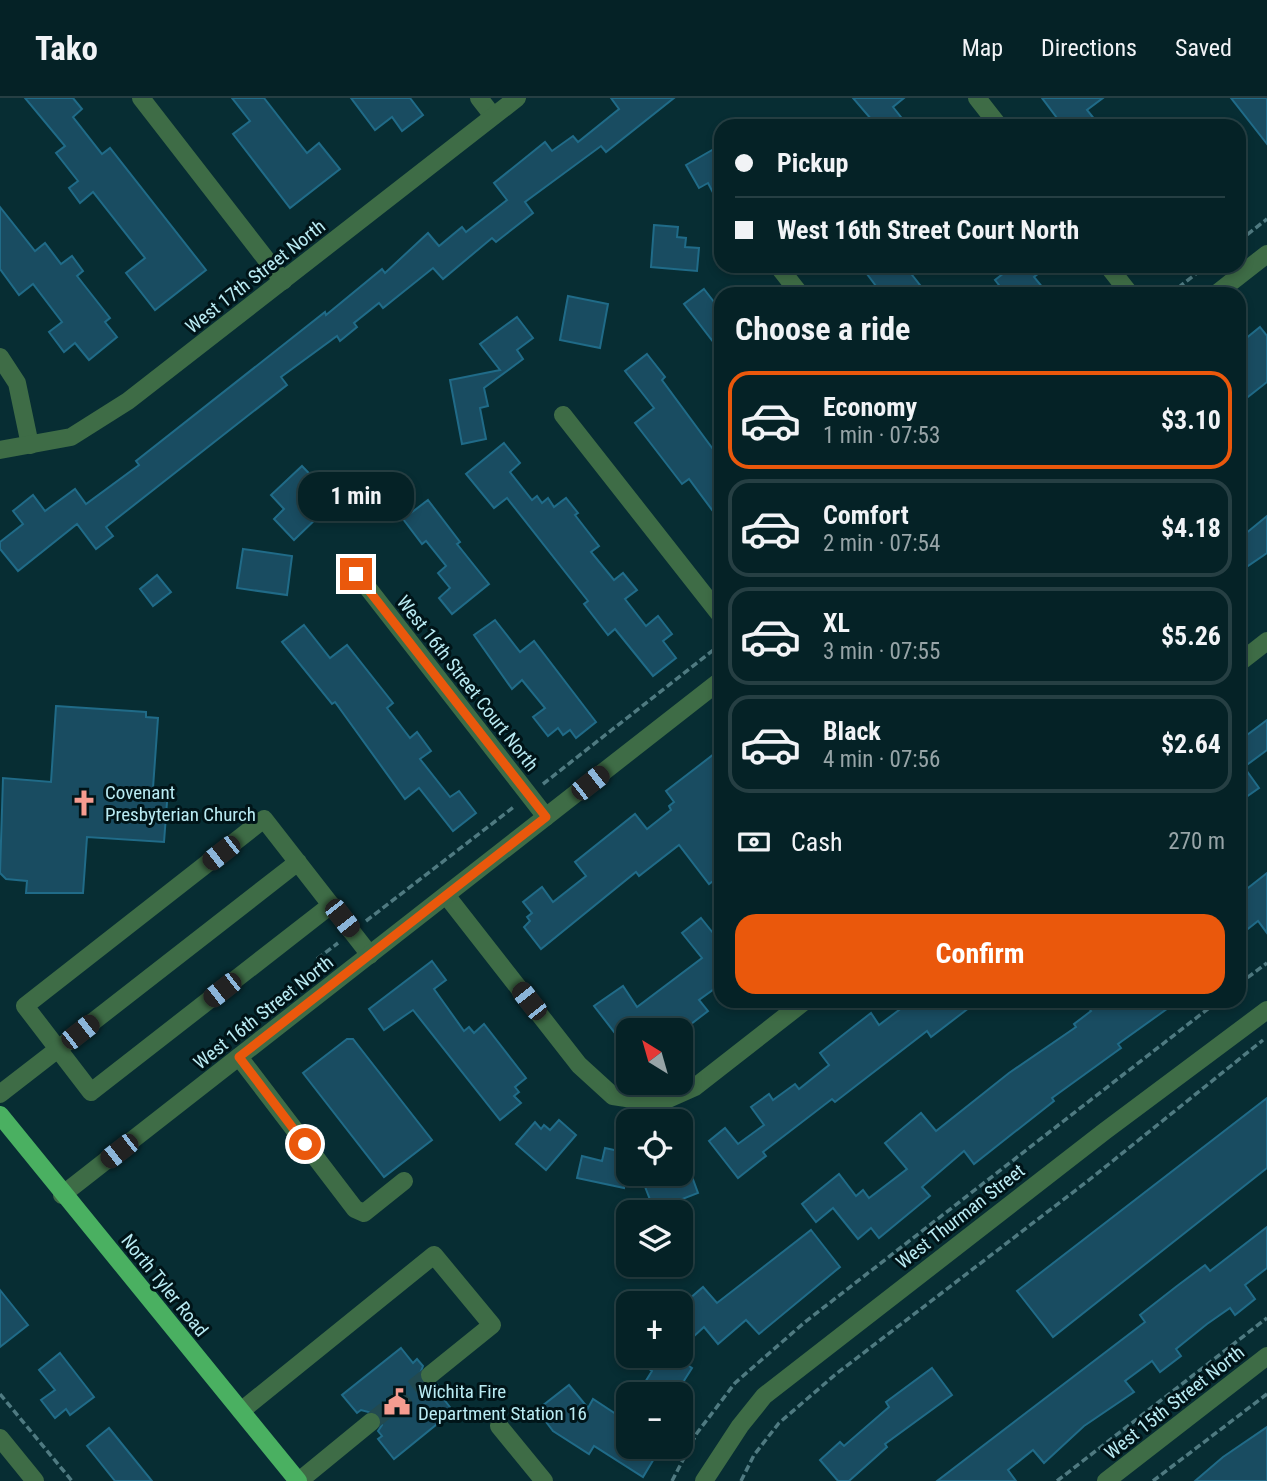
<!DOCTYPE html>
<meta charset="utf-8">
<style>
:root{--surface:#052226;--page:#0e2a2e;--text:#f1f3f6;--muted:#97a4a7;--line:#263f43;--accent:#ea580c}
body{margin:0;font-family:"Roboto Condensed",sans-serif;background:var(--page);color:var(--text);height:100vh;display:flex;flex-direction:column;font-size:26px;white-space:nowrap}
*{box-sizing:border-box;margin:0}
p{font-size:23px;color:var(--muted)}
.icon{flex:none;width:38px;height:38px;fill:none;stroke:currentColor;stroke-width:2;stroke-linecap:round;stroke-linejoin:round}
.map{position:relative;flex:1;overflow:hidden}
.sheet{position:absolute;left:714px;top:189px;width:532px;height:721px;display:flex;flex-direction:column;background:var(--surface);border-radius:21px;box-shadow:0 4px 10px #0003,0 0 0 2px var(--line)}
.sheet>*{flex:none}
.guide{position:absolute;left:714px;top:21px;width:532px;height:154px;border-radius:21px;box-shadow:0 4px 10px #0003,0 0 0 2px var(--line);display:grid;align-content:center;height:154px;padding:0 21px;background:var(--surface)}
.needle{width:46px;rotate:323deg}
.fabs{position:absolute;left:616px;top:920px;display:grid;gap:14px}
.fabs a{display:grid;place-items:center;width:77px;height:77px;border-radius:14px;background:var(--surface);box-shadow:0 4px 10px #0003,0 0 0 2px var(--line);font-size:35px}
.end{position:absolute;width:32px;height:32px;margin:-16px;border:9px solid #ea580c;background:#fff;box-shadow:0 0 0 4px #fff}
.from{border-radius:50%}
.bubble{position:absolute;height:49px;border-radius:21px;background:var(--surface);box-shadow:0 4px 10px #0003,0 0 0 2px var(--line);font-size:23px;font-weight:700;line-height:49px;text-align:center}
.car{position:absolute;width:21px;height:42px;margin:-21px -10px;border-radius:9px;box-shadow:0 0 5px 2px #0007;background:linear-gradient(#222 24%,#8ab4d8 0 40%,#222 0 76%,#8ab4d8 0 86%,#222 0)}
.guide b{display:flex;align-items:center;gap:24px;height:66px;font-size:26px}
.guide b+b{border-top:2px solid var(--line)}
.guide i{width:18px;height:18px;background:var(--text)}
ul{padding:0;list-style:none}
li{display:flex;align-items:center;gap:21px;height:98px;margin:0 14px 10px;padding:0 7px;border:4px solid var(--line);border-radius:21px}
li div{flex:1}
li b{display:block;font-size:26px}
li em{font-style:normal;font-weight:700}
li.on{border-color:var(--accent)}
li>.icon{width:63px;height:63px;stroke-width:1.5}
h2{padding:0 21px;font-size:32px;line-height:84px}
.pay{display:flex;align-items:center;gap:18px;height:77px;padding:0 21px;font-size:26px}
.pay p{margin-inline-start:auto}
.cta{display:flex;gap:14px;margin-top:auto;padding:14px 21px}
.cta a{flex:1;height:80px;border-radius:21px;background:var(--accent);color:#fff;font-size:28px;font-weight:700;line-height:80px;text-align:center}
header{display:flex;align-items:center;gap:42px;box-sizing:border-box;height:98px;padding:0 35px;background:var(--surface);border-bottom:2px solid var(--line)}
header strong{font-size:33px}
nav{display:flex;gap:38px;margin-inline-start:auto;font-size:24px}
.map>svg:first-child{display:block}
.building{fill:#194c61;stroke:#206b88;stroke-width:2}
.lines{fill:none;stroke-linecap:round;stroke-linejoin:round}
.minor-tunnel{stroke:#224a50;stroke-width:18;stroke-dasharray:18 9;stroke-linecap:butt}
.path{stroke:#4f7a81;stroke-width:3.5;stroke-dasharray:7 3.5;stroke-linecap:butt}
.minor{stroke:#3e6c46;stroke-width:18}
.major{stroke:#4ab061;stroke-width:18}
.route{stroke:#ea580c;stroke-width:9}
.labels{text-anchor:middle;stroke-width:6;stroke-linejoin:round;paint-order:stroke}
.street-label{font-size:19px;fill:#b9ebf3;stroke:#001418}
.poi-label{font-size:19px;fill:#b9ebf3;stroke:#001418;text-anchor:start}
</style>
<header>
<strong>Tako</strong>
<nav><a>Map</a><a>Directions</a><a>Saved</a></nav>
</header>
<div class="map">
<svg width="1267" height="1383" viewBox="0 0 1267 1383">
<rect width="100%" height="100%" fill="#072d33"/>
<!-- building -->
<g class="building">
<path d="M25,0H73L82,11L73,19L102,56L110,50L206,172L155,212L126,175L145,160L93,94L80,105L69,90L78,83L56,55L65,48Z"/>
<path d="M232,0H264L307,55L319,45L340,71L290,110L233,36L250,23Z"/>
<path d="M351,0H410L423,17L402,33L392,19L375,32Z"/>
<path d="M611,0H674L606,54L601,48L525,104L533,115L496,144L492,140L443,181L433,170L383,210L379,205L354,225L357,229L340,243L337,238L281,279L287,287L106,429L113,438L96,451L77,426L18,473L0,451V444L23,426L13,413L33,397L45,413L75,391L86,406L139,367L136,363L325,214L326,217L382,171L385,175L428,135L439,148L462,129L466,134L507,102L494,85L545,44L552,53L573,38L578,44L619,11Z"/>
<path d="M853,0H904L893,9L908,28H877Z"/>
<path d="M1042,0H1103L1087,12L1100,28H1063Z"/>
<path d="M1231,0H1267V46Z"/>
<path d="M721,47V110L708,85L699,90L686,67Z"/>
<path d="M0,109L35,153L45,145L61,166L72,158L83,173L77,178L110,220L105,224L117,239L89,262L75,245L64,254L49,234L62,224L33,186L19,197L0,171Z"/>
<path d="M654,127L678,129L677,139L686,140L685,149L699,150L697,173L651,169Z"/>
<path d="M861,168H905L927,196H882Z"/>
<path d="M1013,168H1048L1034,179L1048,196H1006L995,182Z"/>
<path d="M704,191L721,213V254L684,206Z"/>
<path d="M568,198L608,206L600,250L560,242Z"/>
<path d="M517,219L533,240L517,252L523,261L484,290L488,308L480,310L486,341L462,346L450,282L500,272L480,246Z"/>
<path d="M1260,229L1267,238V284L1239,306V246Z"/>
<path d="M647,256L665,279L662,282L721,362V424L689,381L682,386L635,325L654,310L625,273Z"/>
<path d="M504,345L520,365L510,374L532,402L537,398L542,405L548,400L554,409L566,400L578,415L575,417L599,448L591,454L614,482L623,475L637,492L625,501L646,528L658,518L672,536L663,543L676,560L653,578L615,531L608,537L584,506L588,503L507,400L494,410L466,376Z"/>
<path d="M302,368L325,392L311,405L321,416L294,442L274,421L284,411L271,397Z"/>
<path d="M357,375L402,381L398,412L353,406Z"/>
<path d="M428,402L460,444L457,446L489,486L452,516L439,500L450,490L438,475L446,468L426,443L422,446L403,421Z"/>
<path d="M1267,418V455L1239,474V441Z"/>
<path d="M243,451L292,458L287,497L237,490Z"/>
<path d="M157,477L171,494L153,508L140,491Z"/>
<path d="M495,522L520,554L534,543L596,624L576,640L570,632L563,637L558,630L548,638L533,619L545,610L522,582L512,591L474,537Z"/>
<path d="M304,527L330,560L347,547L393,605L387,610L410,640L417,634L431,653L420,661L450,699L459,693L476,715L453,733L419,690L405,701L335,604L332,606L282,544Z"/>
<path d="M56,608L146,614V619L158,620L153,690L168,691L164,744L87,739L83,795H26L27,783L6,781L0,775L3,680L51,684Z"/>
<path d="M1267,622V652L1244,669L1259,690L1239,704V643Z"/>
<path d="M714,656L721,665V777L709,786L679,747L639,778L636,774L541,851L524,829L530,823L527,819L532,815L523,804L542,789L553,804L586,778L575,764L635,716L647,731L671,712L669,708L674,704L666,693Z"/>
<path d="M1267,775V835L1258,823L1239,838V797Z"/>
<path d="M701,820L721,845V886L699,902L708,913L682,933H628V952L594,908L623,888L637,909L702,860L682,835Z"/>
<path d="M432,863L446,882L434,891L464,933L469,929L474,935L484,926L526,980L515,989L519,994L514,998L521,1005L500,1022L413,912L384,932L369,911Z"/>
<path d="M911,903H978L931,939L927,933L835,1004L832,1001L763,1054L766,1058L738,1080L709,1043L725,1030L738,1046L764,1027L751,1009L769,996L773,1002L795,986L799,991L829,967L820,955L853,929L871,915L879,927Z"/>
<path d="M1083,903H1178L1118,946L1121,950L1052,1000L1054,1003L974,1066L964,1053L922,1089L930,1098L879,1140L871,1130L858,1141L833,1110L816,1124L802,1106L839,1076L856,1098L863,1092L869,1100L907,1071L885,1045L921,1015L936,1033L1009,975L1076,929L1074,926L1091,913Z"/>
<path d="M347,941H353L432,1042L384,1079L303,975Z"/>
<path d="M1267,1000V1070L1053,1239L1017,1193Z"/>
<path d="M559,1022L576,1037L546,1072L516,1046L535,1024L541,1031L544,1027L550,1032Z"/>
<path d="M605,1050L628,1055L624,1090L577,1080L582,1058L602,1063Z"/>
<path d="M669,1076H691L698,1095L654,1112L644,1086Z"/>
<path d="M1267,1129V1170L1245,1187L1255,1201L1235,1217L1230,1210L1207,1226L1176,1251L1181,1258L1160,1274L1152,1263L1125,1283L1134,1294L1084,1328L1044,1365L1033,1352L1008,1372L1016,1383H937L1145,1224L1140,1217L1177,1188L1205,1167L1210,1173Z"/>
<path d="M811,1132L840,1169L759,1236L746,1222L718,1246L704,1229L681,1250V1208L703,1189L717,1205Z"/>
<path d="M0,1192L28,1227L0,1249Z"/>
<path d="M401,1250L413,1265L417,1261L423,1268L419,1278L422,1285L431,1288L437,1286L442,1293L439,1295L453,1313L394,1361L378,1341L382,1338L378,1333L382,1327L380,1317L361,1312L357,1315L342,1297Z"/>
<path d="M60,1255L94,1299L70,1317L66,1311L55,1320L41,1302L55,1292L39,1272Z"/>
<path d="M629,1258H674L692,1270L675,1297H637L652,1273Z"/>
<path d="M932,1270L952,1297L885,1346L887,1349L849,1383H838L820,1362L840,1344L844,1348L889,1309L886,1304Z"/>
<path d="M569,1287L588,1310L593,1301L628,1324V1349H640L655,1359L643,1379L594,1348L589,1356L553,1333L537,1312Z"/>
<path d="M1267,1329V1383H1195L1223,1359Z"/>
<path d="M109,1330L152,1383H115L87,1348Z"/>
</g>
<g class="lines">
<!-- minor-tunnel -->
<path class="minor-tunnel" d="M371,1324L430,1277"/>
<!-- path -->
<g class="path">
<path d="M1239,143L1267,121"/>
<path d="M1170,196L1206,168"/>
<path d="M543,686L721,546"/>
<path d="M366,823L515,708"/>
<path d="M317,861L338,845"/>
<path d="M1239,886L1267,865"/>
<path d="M0,1296L72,1383"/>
<path d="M672,1383L697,1335L735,1285L805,1224L1218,903"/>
<path d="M741,1383L754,1357L779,1325L836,1276L1089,1082L1263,942"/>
<path d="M1057,1383L1267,1220"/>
<path d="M1153,1383L1267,1296"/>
</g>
<!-- minor -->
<g class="minor">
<path d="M141,0L283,183"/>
<path d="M479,0L493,18"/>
<path d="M977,0L999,28"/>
<path d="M778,168L800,196"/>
<path d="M1108,168L1130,196"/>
<path d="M1216,196L1267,156"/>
<path d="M0,259L17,285L30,347"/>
<path d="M563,317L721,518"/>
<path d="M0,352L71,339L128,303L517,0"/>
<path d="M357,476L546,719"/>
<path d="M1239,565L1267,543"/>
<path d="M298,764L58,951L25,908L264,721L370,857"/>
<path d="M446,797L579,967L613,998L659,1005L695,989L805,903"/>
<path d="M239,959L355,1111L364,1115L404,1083"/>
<path d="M0,996L58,951L91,994L331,807"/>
<path d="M62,1097L721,582"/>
<path d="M241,1313L434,1157L492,1227L430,1277"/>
<path d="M499,1328L544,1383"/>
<path d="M0,1340L35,1383"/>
<path d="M299,1383L371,1324"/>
<path d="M704,1383L740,1328L764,1298L1105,1033L1267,912"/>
<path d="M1106,1383L1267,1258"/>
</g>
<!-- major -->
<path class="major" d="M0,1017L298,1383"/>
</g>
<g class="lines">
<!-- route -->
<path class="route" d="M305,1046L239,959L546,719L356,476"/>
</g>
<!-- icons -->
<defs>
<g id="church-bare" transform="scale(2.1)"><path d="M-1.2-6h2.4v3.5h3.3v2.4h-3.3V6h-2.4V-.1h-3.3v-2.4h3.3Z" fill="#f59c90" stroke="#001418" stroke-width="2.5" paint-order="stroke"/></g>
<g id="civic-bare" transform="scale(2.1)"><path d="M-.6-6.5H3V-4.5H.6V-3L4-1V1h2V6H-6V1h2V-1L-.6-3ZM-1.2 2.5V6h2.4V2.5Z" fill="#f59c90" stroke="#001418" stroke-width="2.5" paint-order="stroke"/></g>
</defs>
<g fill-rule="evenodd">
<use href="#church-bare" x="84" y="705"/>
<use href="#civic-bare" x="397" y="1304"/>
</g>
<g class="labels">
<!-- street labels -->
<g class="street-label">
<text transform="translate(255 178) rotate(-38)" y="7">West 17th Street North</text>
<text transform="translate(468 585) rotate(52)" y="7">West 16th Street Court North</text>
<text transform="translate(263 914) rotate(-38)" y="7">West 16th Street North</text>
<text transform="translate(960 1118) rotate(-38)" y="7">West Thurman Street</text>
<text transform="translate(165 1187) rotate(51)" y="7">North Tyler Road</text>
<text transform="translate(1174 1304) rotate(-38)" y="7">West 15th Street North</text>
</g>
<!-- poi labels -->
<g class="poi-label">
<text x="105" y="701">Covenant<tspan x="105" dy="22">Presbyterian Church</tspan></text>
<text x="418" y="1300">Wichita Fire<tspan x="418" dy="22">Department Station 16</tspan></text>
</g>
</g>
</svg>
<div class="fabs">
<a><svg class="needle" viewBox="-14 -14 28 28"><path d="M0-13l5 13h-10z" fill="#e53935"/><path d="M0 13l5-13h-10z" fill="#97a4a7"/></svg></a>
<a><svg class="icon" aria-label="locate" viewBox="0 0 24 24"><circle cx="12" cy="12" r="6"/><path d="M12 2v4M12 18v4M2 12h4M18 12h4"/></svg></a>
<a><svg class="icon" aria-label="layers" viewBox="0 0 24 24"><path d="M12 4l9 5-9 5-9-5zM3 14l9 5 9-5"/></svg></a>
<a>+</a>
<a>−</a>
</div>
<i class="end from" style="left:305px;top:1046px"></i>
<i class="end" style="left:356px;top:476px"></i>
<div class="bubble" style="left:298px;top:374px;width:116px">1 min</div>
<i class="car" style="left:590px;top:685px;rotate:52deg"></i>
<i class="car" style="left:221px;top:755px;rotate:232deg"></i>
<i class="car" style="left:342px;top:820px;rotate:142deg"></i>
<i class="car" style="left:222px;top:892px;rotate:232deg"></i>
<i class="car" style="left:529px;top:903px;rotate:322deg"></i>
<i class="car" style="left:80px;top:934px;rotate:52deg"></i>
<i class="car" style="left:119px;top:1053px;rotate:232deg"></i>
<div class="guide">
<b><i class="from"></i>Pickup</b>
<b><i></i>West 16th Street Court North</b>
</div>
<section class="sheet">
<h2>Choose a ride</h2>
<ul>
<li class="on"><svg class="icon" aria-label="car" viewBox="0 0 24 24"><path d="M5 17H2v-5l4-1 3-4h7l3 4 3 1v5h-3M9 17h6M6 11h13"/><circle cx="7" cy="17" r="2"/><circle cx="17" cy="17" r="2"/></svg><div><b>Economy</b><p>1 min · 07:53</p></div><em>$3.10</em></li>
<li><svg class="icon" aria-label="car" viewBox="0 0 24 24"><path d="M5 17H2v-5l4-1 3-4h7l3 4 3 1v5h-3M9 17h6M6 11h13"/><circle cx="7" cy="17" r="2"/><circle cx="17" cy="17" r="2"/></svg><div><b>Comfort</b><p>2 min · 07:54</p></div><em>$4.18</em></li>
<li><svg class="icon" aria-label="car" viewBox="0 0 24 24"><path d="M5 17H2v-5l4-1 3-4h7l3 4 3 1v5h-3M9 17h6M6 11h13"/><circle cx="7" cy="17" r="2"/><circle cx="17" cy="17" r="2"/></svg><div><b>XL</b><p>3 min · 07:55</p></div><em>$5.26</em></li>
<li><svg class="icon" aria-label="car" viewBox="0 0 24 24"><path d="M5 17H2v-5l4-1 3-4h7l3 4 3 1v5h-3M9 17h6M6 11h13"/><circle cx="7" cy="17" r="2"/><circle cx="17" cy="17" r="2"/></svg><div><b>Black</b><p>4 min · 07:56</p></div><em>$2.64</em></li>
</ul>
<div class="pay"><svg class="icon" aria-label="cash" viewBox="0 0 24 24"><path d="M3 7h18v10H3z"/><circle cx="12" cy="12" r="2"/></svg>Cash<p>270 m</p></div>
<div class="cta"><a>Confirm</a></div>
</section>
</div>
